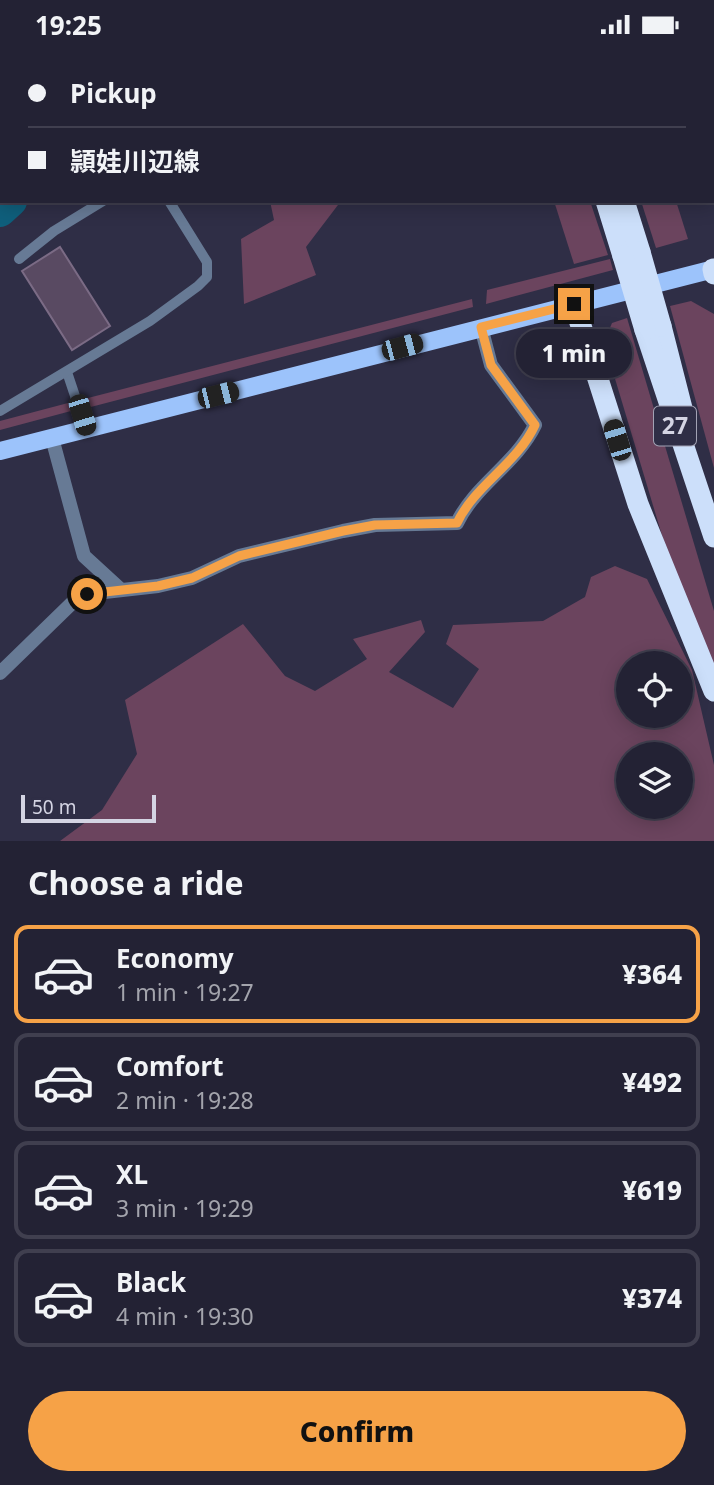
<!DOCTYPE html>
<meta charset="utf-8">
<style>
:root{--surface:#232234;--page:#2f2f40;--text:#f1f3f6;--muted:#a3a4ac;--line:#403f4f;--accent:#f6a247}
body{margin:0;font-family:"Noto Sans","Noto Sans JP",sans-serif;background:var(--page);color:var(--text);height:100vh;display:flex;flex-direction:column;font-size:26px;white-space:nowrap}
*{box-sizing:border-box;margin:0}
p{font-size:23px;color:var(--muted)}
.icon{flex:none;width:38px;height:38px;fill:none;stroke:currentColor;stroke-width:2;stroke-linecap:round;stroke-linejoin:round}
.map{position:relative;height:792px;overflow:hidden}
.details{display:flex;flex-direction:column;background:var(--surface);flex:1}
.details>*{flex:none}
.top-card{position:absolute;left:0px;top:0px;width:714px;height:154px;box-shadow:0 4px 18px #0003,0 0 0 2px var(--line);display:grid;align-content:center;height:154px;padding:0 28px;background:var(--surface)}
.controls{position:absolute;left:616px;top:602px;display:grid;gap:14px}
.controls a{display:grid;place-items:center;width:77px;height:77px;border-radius:50%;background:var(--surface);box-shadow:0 4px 18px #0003,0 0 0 2px var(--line);font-size:35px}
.scale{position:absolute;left:21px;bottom:18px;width:135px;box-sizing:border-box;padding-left:7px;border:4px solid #d4d4e3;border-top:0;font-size:19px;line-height:24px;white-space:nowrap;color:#d4d4e3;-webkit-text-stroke:5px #2f2e46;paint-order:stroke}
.end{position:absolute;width:32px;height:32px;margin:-16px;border:9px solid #f6a247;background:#111;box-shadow:0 0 0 4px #111}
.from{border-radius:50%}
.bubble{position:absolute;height:49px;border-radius:24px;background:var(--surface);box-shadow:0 4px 18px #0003,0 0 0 2px var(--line);font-size:23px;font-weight:800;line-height:49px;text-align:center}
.car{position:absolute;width:21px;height:42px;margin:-21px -10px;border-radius:9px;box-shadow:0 0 5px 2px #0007;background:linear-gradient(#222 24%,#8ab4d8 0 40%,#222 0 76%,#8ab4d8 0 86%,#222 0)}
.top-card b{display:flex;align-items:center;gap:24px;height:66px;font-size:26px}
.top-card b+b{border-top:2px solid var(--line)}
.top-card i{width:18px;height:18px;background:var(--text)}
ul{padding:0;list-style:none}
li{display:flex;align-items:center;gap:21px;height:98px;margin:0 14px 10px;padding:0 14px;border:4px solid var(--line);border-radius:14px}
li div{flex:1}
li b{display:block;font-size:26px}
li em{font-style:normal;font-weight:800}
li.selected{border-color:var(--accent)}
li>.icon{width:63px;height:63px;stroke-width:1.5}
h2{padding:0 28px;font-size:32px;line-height:84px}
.button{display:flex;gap:14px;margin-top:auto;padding:14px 28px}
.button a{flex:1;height:80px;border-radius:42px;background:var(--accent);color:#111;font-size:28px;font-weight:800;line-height:80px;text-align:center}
.status{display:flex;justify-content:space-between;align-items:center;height:49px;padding:0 35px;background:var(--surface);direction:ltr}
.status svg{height:19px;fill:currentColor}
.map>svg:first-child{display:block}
.green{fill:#6b445e;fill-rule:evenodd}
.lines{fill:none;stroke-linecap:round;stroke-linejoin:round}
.river{stroke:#0f5f7c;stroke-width:32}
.building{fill:#594a62;stroke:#7b6b85;stroke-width:2}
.service{stroke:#677a95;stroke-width:10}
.minor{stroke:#677a95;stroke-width:14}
.primary{stroke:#9cc3fb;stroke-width:18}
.motorway{stroke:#ccdffa;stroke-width:21}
.motorway-bridge{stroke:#ccdffa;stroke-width:21}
.route{stroke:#f6a247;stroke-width:9}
.labels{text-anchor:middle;stroke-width:7;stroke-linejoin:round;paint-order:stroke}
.shield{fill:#2f2e46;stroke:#a2a2b4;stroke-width:2}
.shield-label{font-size:23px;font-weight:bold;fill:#d4d4e3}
</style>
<div class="status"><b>19:25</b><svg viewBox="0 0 49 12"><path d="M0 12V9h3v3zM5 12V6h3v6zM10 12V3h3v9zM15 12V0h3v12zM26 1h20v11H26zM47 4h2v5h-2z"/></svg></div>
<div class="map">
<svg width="714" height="792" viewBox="0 0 714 792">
<rect width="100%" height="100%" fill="#2f2e46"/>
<!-- green -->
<g class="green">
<path d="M270,152H341L306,198L316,226L244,255L241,190L274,171Z"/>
<path d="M554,152H590L608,206L574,215Z"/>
<path d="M641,152H676L688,190L656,199Z"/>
<path d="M610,210L613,221L486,255L487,241Z"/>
<path d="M472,250L473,258L87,359L84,350Z"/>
<path d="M691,252L714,265V419L670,257Z"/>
<path d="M627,269L714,562V623L667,503L604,293L612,274Z"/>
<path d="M68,354L71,362L0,381V372Z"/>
<path d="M615,517L647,530L692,621L714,716V792H60L102,761L137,705L125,651L243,575L285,627L315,642L367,610L353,590L421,571L425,583L389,623L453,659L479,620L446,595L453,576L543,572L585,548L591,528ZM628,614H681V667H628ZM628,705H681V758H628Z"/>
</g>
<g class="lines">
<!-- river -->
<g class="river">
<path d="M342,0L351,2"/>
<path d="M157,2L160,0"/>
<path d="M376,2L383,0"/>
<path d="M0,162L11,152"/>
</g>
</g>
<!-- building -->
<path class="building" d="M60,198L110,277L72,301L22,222Z"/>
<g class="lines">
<!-- service -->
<g class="service">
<path d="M19,210L54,182L103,152"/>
<path d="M67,323L86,380"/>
<path d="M0,362L150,272L198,237L207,228V213L169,152"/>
</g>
<!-- minor -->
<g class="minor">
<path d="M52,389L84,507L120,540"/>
<path d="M0,624L72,554L87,545L158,537L192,529L239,507L343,482L375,476L457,474C475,436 516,415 535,376L491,316L481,278"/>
</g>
<!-- primary -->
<path class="primary" d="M0,402L714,220"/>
<!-- motorway -->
<g class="motorway">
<path d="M557,0L558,2"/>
<path d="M574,0L575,2"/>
<path d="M606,152L623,207"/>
<path d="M624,152L640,203"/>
<path d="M713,220L714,225"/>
<path d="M574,255L638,455L714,642"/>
<path d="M661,277L684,367"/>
<path d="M645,281L714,488"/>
</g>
<!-- motorway-bridge -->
<g class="motorway-bridge">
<path d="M640,203L661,277"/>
<path d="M623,207L645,281"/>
</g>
</g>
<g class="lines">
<!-- route -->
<path class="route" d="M87,545L158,537L192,529L239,507L343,482L375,476L457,474C475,436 517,415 535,376L491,316L481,278L574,255"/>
</g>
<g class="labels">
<!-- shield labels -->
<rect class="shield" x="654" y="357.5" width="42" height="39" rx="5"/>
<g class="shield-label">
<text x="675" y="385">27</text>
</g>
</g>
</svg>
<div class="controls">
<a><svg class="icon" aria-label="locate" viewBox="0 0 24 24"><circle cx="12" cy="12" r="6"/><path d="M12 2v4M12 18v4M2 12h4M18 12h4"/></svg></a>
<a><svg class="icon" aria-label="layers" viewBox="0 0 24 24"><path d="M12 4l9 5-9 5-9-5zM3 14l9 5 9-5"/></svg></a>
</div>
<div class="scale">50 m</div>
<i class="end from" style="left:87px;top:545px"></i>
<i class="end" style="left:574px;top:255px"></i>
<div class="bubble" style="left:516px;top:280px;width:116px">1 min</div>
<i class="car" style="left:402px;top:298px;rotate:75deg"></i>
<i class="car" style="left:218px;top:346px;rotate:76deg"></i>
<i class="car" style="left:82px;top:366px;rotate:163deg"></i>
<i class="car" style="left:617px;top:391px;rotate:343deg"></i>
<div class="top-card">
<b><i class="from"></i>Pickup</b>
<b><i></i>頴娃川辺線</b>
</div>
</div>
<section class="details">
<h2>Choose a ride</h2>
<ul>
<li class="selected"><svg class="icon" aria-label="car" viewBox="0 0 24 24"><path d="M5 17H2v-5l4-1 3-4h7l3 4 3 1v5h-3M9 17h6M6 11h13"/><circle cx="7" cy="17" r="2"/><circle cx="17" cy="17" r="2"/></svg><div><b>Economy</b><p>1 min · 19:27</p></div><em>¥364</em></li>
<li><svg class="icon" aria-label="car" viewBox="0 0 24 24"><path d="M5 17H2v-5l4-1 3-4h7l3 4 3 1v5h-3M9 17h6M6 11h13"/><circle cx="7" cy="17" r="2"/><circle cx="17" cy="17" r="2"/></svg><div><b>Comfort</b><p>2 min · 19:28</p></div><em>¥492</em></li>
<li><svg class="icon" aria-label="car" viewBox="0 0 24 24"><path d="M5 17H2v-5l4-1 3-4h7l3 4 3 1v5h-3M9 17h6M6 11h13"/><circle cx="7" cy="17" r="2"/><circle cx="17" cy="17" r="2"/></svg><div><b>XL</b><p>3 min · 19:29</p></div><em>¥619</em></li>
<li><svg class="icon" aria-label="car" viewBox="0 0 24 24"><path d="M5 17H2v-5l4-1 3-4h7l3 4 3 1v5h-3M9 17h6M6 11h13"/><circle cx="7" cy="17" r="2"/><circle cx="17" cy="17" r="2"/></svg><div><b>Black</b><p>4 min · 19:30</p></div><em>¥374</em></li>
</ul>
<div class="button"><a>Confirm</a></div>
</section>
